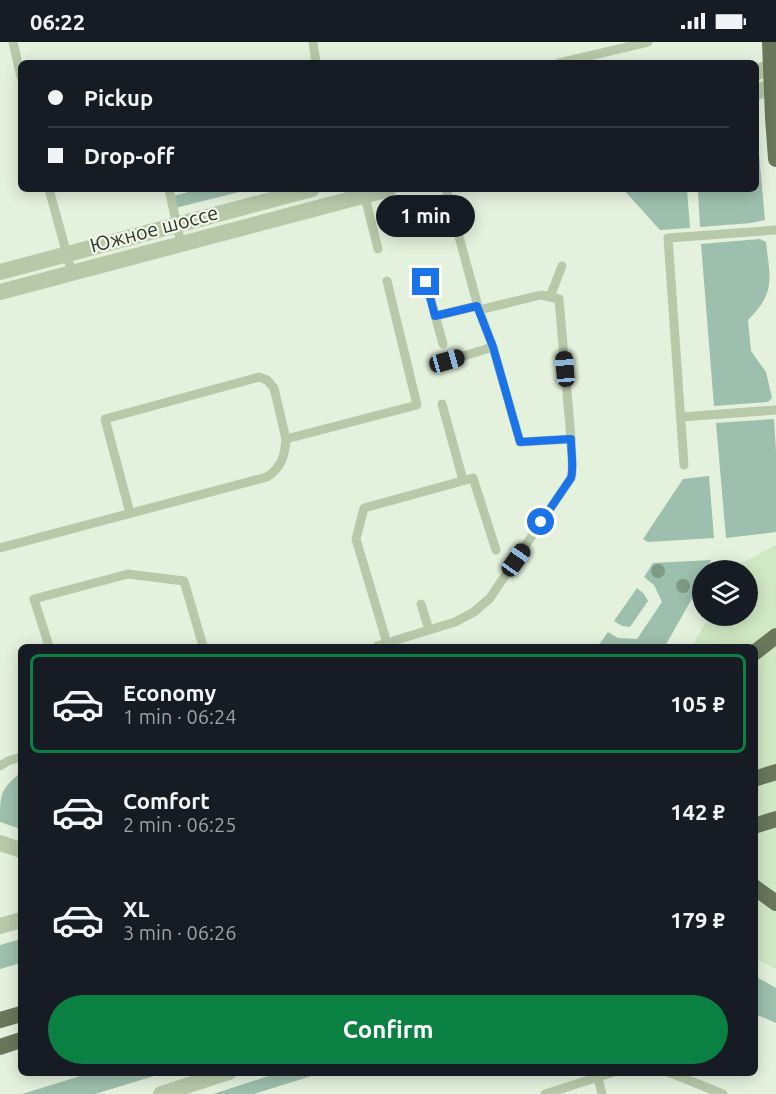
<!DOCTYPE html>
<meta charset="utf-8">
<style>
:root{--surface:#171b24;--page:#242831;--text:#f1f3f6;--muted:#9ea1a6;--line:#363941;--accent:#0b8043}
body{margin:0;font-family:Ubuntu,sans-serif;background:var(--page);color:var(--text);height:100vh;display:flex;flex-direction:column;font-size:22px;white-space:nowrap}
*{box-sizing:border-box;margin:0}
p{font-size:20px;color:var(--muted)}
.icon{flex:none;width:33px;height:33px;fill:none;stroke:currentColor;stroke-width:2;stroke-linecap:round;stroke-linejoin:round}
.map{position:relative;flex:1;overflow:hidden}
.drawer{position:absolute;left:18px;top:602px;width:740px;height:432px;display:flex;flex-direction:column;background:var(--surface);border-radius:9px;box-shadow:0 3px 15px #0003}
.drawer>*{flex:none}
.guide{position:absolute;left:18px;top:18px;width:741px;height:132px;border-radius:9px;box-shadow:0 3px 15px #0003;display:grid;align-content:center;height:132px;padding:0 30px;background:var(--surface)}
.tools{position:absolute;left:692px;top:518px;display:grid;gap:12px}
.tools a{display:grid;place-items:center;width:66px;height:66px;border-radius:50%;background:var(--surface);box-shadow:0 3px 15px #0003;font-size:30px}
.end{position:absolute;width:27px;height:27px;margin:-14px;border:8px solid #1a73e8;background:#fff;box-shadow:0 0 0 3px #fff}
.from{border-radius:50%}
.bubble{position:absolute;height:42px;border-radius:21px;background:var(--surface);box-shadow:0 3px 15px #0003;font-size:20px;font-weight:700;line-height:42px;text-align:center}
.car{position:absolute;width:18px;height:36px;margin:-18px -9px;border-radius:8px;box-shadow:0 0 4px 2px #0007;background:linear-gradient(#222 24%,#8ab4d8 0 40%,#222 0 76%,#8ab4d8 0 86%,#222 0)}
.guide b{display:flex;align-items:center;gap:21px;height:57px;font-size:22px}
.guide b+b{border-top:2px solid var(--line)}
.guide i{width:15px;height:15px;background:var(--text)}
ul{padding:10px 0 0;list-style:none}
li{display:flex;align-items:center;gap:18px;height:99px;margin:0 12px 9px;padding:0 18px;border:3px solid transparent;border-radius:9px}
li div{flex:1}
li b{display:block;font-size:22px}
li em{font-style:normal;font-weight:700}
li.current{border-color:var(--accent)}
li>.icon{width:54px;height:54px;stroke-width:1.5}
.primary-button{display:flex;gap:12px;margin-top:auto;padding:12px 30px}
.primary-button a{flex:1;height:69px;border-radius:36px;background:var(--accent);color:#fff;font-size:24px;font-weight:700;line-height:69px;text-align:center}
.status{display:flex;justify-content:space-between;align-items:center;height:42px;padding:0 30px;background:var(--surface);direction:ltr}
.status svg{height:16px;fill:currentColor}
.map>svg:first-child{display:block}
.green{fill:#9dbfad}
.plaza{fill:#d0e8c4}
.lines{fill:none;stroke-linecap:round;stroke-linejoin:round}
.service{stroke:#b7c9a9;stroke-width:9}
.minor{stroke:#b7c9a9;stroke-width:16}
.tertiary{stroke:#b7c9a9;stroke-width:16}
.primary{stroke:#6a775a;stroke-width:16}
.tree{fill:#7f9a86}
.route{stroke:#1a73e8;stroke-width:8}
.labels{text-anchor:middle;stroke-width:4.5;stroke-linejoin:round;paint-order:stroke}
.street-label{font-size:20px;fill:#303629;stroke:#eef9e9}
</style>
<div class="status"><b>06:22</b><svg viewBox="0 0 49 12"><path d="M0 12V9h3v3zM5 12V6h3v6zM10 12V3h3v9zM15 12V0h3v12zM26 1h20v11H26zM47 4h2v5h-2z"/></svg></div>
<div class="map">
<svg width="776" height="1052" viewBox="0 0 776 1052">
<rect width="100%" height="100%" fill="#e4f1dd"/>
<!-- green -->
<g class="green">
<path d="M756,89H757L765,178L751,181L700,185L698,151L699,147H756Z"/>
<path d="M200,147H251L175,166L173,154Z"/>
<path d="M623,147H687L690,186L660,188Z"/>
<path d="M760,197L766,200C770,237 776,250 748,278L751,309L766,330L772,356L768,360L714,364L701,202Z"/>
<path d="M774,377L776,409V490L726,496L716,381Z"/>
<path d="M709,434L714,496L648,500L643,497L683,437Z"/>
<path d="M711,518L708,528H702V539L665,604H598L608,590L618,596L637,597L662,560L654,543L644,535L653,521Z"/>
<path d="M637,546L644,552L648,559L630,585L622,584L614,579Z"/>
<path d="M21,730V787L0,780C0,752 0,748 21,730Z"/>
<path d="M21,897V921L0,927V903Z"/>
<path d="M755,934L776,946V981L755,972Z"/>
<path d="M90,1031V1030L164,1031L95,1052H22Z"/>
<path d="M278,1031H321L254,1052H213Z"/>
</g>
<!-- plaza -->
<path class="plaza" d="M776,503V927L755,916L754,604H692L710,573H747V528H735L738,523Z"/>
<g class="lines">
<!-- service -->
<g class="service">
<path d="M13,0L21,35"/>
<path d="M313,0L316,21"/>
<path d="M559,21L648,0"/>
<path d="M49,147L72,231"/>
<path d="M169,147L181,202"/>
<path d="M446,147L479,268L493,305L520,400L571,397"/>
<path d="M364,151L378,207"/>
<path d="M426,240L443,302"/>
<path d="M550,255L562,224"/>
<path d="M435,274L477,264"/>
<path d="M447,319L493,305"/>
<path d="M442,362L463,438"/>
<path d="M681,375L776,368"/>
<path d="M684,423L668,196L776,188"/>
<path d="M130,471L105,377L259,335L267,338L274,346L286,397L417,363L387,239"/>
<path d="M0,506L267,435C281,426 285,414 286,397"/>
<path d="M421,562L429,588"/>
<path d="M387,601L356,497L364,466L473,436L496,508"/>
<path d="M49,604L34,557L128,532L184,539L203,604"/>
<path d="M377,604L455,580L474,570L490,556L571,436C574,425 571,410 571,397L559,257L541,253L479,268"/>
<path d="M0,724L8,719L21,715"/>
<path d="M668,1030L723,1052"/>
<path d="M598,1036L602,1052"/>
<path d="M545,1052L614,1030"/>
</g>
<!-- minor -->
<g class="minor">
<path d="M0,884L21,878"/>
<path d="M161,1052L229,1030"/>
</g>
<!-- tertiary -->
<g class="tertiary">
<path d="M756,30L771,26H776"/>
<path d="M756,50L776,44"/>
<path d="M0,230L312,147"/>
<path d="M0,250L389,147"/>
<path d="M0,801L21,808"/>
</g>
<!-- primary -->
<g class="primary">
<path d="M770,0L773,76L776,117"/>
<path d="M754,611L776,594"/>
<path d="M754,737L776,730"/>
<path d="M754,784L776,777"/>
<path d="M754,845L776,861"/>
<path d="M0,978L21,972"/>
<path d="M0,1005L21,998"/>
</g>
</g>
<!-- trees -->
<g class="tree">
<circle cx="658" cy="529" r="7"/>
<circle cx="683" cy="544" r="7"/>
</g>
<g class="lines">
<!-- route -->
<path class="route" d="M426,240L435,274L477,264L493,305L520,400L571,397C571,410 574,425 571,436L541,480"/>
</g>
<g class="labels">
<!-- street labels -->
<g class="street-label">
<text transform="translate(154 187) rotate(-15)" y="7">Южное шоссе</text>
</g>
</g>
</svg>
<div class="tools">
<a><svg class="icon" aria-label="layers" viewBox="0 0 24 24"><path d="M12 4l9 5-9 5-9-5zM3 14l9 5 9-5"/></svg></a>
</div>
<i class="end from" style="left:541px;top:480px"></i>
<i class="end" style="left:426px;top:240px"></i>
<div class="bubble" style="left:376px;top:153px;width:99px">1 min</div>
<i class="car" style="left:447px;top:319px;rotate:74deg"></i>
<i class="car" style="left:565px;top:327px;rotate:355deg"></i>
<i class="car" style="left:516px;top:518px;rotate:35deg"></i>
<div class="guide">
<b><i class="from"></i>Pickup</b>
<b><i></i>Drop-off</b>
</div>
<section class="drawer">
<ul>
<li class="current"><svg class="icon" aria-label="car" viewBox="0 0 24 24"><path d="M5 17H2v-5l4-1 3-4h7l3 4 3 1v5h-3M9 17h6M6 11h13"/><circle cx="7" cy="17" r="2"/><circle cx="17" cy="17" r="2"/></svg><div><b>Economy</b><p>1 min · 06:24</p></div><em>105 ₽</em></li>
<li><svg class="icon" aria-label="car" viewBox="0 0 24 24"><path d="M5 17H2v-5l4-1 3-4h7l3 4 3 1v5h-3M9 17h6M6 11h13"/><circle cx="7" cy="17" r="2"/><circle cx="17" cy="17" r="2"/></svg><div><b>Comfort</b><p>2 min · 06:25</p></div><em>142 ₽</em></li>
<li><svg class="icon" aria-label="car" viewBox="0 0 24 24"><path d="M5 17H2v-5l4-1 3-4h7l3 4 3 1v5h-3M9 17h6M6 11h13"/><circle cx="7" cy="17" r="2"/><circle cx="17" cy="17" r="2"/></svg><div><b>XL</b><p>3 min · 06:26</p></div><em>179 ₽</em></li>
</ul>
<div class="primary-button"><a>Confirm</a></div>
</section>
</div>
